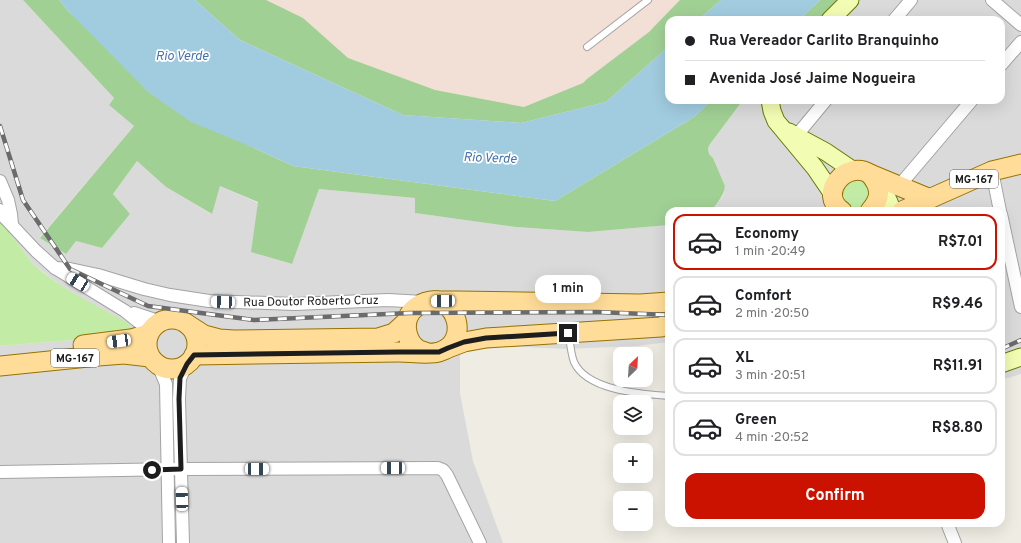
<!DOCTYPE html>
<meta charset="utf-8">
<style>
:root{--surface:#fff;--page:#f2f2f2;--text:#202124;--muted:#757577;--line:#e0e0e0;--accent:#cb1200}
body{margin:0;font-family:Overpass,sans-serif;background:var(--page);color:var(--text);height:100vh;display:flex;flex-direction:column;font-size:15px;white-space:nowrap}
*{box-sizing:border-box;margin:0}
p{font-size:13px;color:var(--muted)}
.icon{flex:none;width:22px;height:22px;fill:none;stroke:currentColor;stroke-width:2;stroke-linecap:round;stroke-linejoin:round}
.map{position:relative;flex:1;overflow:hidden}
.drawer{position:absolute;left:665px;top:207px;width:340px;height:320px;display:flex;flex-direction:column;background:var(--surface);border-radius:12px;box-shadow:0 4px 16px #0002}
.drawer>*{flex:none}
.hud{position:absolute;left:665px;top:16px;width:340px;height:88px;border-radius:12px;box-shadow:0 4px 16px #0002;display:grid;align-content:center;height:88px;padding:0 20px;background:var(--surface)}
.needle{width:26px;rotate:25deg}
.controls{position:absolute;left:613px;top:347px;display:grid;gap:8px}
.controls a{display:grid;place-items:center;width:40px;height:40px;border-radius:8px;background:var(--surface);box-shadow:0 4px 16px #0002;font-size:20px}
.end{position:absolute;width:18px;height:18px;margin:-9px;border:5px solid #1d1d1d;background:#fff;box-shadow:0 0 0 2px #fff}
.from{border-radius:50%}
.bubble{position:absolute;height:28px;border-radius:12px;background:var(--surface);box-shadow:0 4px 16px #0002;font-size:13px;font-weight:700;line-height:28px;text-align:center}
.car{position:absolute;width:12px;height:24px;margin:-12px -6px;border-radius:5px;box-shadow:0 0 3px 1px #0007;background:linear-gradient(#fff 24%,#345 0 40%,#fff 0 76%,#345 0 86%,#fff 0)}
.hud b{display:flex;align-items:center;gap:14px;height:38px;font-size:15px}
.hud b+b{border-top:1px solid var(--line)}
.hud i{width:10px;height:10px;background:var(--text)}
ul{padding:7px 0 0;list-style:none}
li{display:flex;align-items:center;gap:12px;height:56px;margin:0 8px 6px;padding:0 12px;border:2px solid var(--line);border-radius:12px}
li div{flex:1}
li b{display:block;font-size:15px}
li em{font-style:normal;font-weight:700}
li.active{border-color:var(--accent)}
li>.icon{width:36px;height:36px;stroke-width:1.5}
.button{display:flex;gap:8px;margin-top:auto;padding:8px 20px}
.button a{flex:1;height:46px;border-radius:12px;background:var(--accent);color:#fff;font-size:16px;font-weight:700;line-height:46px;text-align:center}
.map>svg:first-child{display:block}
.residential{fill:#dbdada}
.military{fill:#f2dfd5}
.grass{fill:#c2eca6}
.forest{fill:#a1d095}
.water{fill:#a1cbdf}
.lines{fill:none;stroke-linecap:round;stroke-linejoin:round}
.lane-casing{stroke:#a4a4a4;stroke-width:8}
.street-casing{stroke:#a4a4a4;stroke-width:14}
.secondary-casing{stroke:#617900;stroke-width:19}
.primary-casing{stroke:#977200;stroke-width:21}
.lane{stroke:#fff;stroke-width:6}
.street{stroke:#fff;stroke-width:12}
.secondary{stroke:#f2fcb3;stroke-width:17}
.primary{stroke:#ffdc98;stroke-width:19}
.rail-casing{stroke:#6b6b6b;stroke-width:4.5}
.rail{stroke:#fff;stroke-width:3;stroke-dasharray:9;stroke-linecap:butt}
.route{stroke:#1d1d1d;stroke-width:5}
.labels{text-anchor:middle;stroke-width:3.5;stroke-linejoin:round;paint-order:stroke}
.shield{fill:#fff;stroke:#616161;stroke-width:1}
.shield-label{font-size:11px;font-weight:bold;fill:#1d1d1d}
.street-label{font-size:12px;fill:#1d1d1d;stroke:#fff}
.water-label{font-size:13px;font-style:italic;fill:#4572b1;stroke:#fff}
</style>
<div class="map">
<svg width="1021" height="543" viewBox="0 0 1021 543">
<rect width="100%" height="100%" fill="#efece3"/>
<!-- residential -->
<g class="residential">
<path d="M0,0H23L114,98L109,105L134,126L40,237L65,254L76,241L102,248L130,214L113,194L137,161L166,187L211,214L220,186L258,203L252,252L291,264L319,189L415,198V213L516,227L588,232L669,225V342L636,346L566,349L504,346L460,353V393L473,461L503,543H0V346L120,336L61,286L33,264L0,220Z"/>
<path d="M837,0H1021V374L1001,380V211H711L723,196L725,186L713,158L709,154L708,148L710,144L743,100H1001V20H818Z"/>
</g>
<!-- military -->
<path class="military" d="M195,0H721L698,20H669V46L606,102L521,123L403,115Z"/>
<!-- grass -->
<g class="grass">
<path d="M860,178L873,191L864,207C861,208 858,209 854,209C847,207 840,198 842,191C843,188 845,184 847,182Z"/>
<path d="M0,220L33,264C60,289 96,305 128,323L130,328L129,332L120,336L0,346Z"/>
</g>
<!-- forest -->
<g class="forest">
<path d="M23,0H59L70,13L254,148L293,166L555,201L694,117L712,100H743L710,144L708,148L709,154L713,158L725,186C724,196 717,203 711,211H669V225L588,232L516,227L415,213V198L319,189L292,264L251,252L258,202L220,186L212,214L166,187L137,161L113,194L130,214L102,248L76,241L66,254L40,238L134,126L109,105L114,98Z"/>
<path d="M195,0H266L303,18L348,58L435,90L524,107L583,83L587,79L649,32L680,0H721L698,20H669V46L606,102L521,123L403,115L240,40Z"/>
<path d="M820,0H837L818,20H799Z"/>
</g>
<!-- water -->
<g class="water">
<path d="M59,0H195L240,40L403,115L521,123L606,102L669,46V100H712L694,117L555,201L293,166L254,148L191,122L148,92L70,13Z"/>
<path d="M721,0H820L799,20H698Z"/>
</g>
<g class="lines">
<!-- lane casing -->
<g class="lane-casing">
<g id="lane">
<path d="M587,47L648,0"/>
<path d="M569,335C570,344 571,354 574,362C587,391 642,394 669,396"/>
</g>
</g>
<!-- street casing -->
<g class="street-casing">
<g id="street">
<path d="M992,0L1021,25"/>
<path d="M894,20L911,0"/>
<path d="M1001,65L1021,42"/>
<path d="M792,141L826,100"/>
<path d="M992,171L1000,211"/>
<path d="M0,181L8,200L11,214L12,224"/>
<path d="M899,186L972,100"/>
<path d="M0,210L5,218L36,251L55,268L125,311L150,331"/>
<path d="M1001,214L1021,307"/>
<path d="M55,268L70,269L98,275L144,289L170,295L209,301L295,304L388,300L424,302"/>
<path d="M134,313L161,322"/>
<path d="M158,365L166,384L169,543"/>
<path d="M0,472L181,469L438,468L443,470L447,475L480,543"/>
<path d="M947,523L955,543"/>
<path d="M183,543L179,399L180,378L187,364"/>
</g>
</g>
<!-- secondary casing -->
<g class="secondary-casing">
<g id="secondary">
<path d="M830,20L850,0"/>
<path d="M770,100L772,111L776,121L815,168L832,193"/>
<path d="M789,132L826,152L854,171"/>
<path d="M877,183C885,192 889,199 892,211"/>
<path d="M1001,364L1021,357"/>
</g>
</g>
<!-- primary casing -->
<g class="primary-casing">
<g id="primary">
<path d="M842,211C817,194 846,159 870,174L928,198"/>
<path d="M870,211C882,197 881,188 870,174"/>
<path d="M902,211L992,171L1021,164"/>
<path d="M435,301H457L640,304L669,302"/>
<circle cx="172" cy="344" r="25"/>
<path d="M187,324L204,335L219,339L234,340L378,338L394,333L406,322"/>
<path d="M83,345L131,339L148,334"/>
<path d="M448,348L464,342L486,338L661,327L669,323"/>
<path d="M194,355L399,352C410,352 429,355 439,352C471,343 457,293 426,302C420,304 415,307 411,312C402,324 407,343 419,350C422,351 425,352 428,353"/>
<path d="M0,366L98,356L124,354L150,357"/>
</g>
</g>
<!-- lane -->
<use href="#lane" class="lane"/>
<!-- street -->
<use href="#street" class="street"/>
<!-- secondary -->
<use href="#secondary" class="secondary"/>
<!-- primary -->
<use href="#primary" class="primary"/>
<!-- rail casing -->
<g class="rail-casing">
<g id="rail">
<path d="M0,126L23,200L70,269L148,306L254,320L410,313L597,312L669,315"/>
<path d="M1001,349L1021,340"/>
</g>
</g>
<!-- rail -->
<use href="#rail" class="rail"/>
</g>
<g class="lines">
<!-- route -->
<path class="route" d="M152,470L181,469L179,399L180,378L187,364L194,355L399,352H439L448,348L464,342L486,338L568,333"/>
</g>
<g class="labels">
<!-- shield labels -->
<g class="shield">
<rect x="950" y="170" width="48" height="18" rx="3"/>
<rect x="51" y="349" width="48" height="18" rx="3"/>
</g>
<g class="shield-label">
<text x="974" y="183">MG-167</text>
<text x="75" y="362">MG-167</text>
</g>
<!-- street labels -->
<g class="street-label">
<text transform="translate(311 301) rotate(-1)" y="4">Rua Doutor Roberto Cruz</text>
</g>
<!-- water labels -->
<g class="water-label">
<text x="182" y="60">Rio Verde</text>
<text transform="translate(490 157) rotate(2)" y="5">Rio Verde</text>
</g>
</g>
</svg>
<div class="controls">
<a><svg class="needle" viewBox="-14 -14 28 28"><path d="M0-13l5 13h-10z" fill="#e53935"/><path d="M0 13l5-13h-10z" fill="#757577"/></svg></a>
<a><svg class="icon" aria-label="layers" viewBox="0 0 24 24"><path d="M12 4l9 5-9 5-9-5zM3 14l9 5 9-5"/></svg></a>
<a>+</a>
<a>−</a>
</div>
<i class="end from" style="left:152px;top:470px"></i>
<i class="end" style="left:568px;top:333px"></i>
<div class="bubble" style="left:535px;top:275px;width:66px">1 min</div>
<i class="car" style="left:78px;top:282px;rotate:301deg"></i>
<i class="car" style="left:443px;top:301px;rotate:269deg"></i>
<i class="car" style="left:223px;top:302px;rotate:272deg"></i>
<i class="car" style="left:119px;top:341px;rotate:262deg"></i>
<i class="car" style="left:393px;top:468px;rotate:270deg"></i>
<i class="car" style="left:257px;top:469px;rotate:90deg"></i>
<i class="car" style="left:182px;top:499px;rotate:358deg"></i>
<div class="hud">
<b><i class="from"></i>Rua Vereador Carlito Branquinho</b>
<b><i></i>Avenida José Jaime Nogueira</b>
</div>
<section class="drawer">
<ul>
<li class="active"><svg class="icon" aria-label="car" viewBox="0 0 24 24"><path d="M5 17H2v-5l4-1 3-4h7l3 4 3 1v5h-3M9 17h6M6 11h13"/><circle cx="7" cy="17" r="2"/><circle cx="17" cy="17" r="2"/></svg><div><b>Economy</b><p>1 min · 20:49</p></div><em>R$7.01</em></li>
<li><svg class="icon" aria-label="car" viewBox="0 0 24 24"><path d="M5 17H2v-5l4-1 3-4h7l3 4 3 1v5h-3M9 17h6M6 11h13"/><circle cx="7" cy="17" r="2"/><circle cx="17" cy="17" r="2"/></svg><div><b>Comfort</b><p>2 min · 20:50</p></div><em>R$9.46</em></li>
<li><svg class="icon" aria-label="car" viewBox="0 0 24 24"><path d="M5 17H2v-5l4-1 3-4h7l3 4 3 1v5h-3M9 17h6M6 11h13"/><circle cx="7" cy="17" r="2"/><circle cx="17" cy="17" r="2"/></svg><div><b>XL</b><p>3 min · 20:51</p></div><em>R$11.91</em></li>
<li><svg class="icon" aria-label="car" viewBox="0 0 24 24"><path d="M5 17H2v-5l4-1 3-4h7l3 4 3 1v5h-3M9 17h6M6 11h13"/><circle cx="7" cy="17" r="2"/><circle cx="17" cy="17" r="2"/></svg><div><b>Green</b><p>4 min · 20:52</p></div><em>R$8.80</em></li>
</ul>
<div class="button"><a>Confirm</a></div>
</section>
</div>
